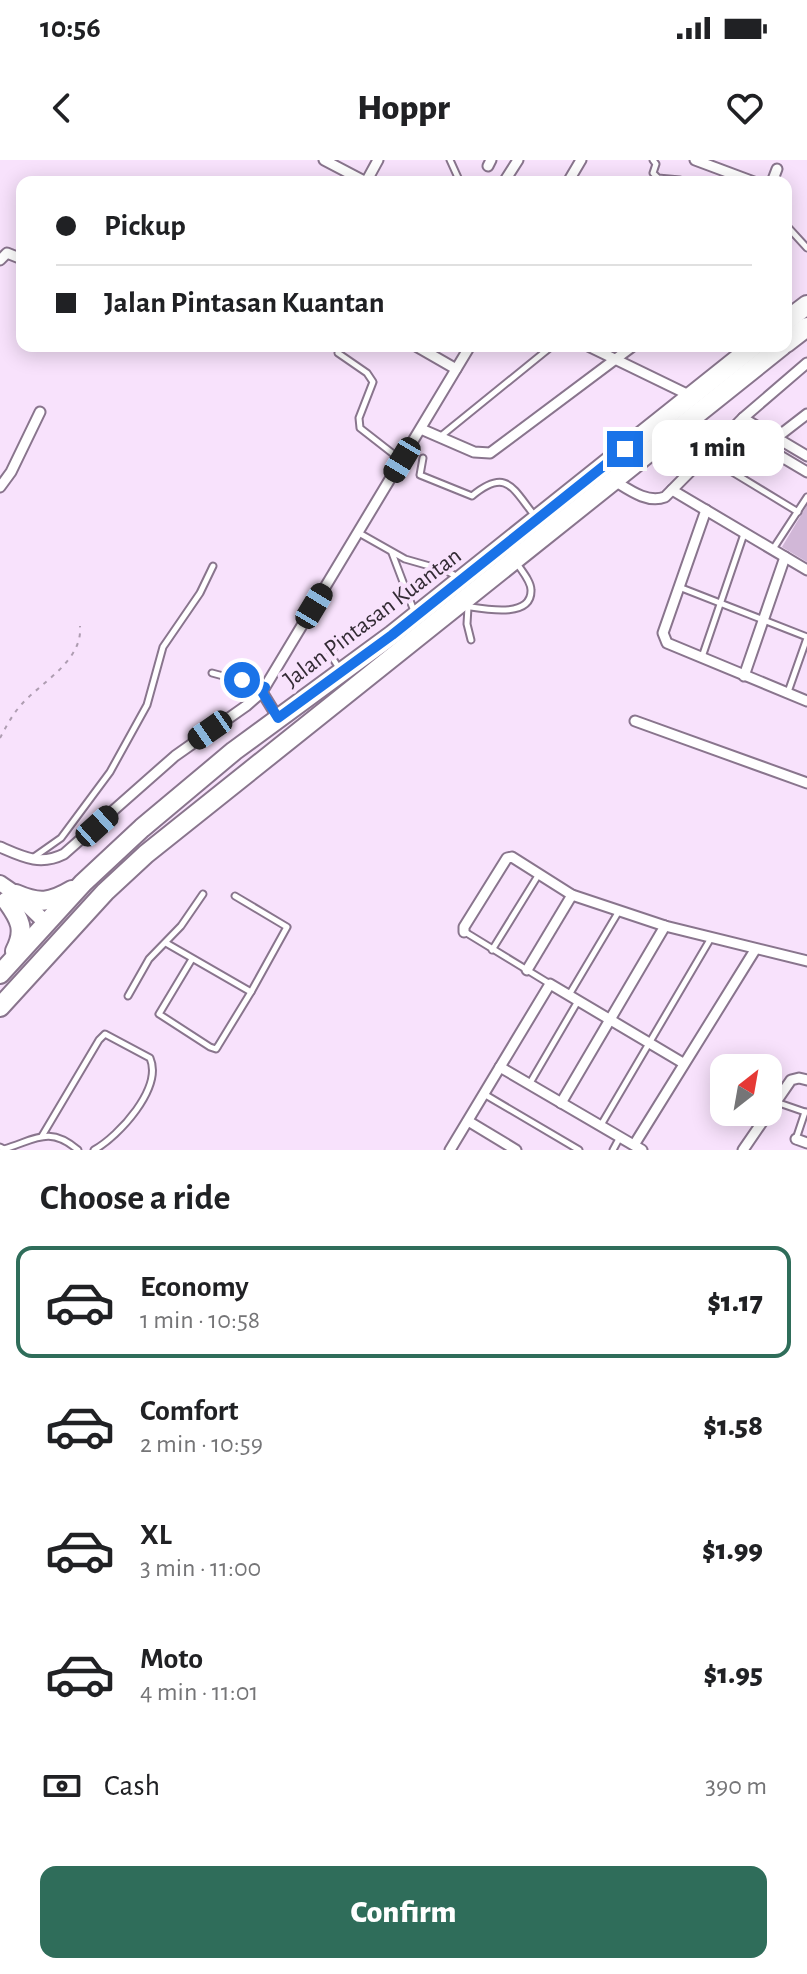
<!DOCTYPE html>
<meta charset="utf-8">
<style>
:root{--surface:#fff;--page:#f2f2f2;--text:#202124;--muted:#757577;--line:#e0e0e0;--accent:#2f6d5a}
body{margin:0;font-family:"Alegreya Sans",sans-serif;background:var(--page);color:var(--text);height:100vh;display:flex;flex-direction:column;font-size:30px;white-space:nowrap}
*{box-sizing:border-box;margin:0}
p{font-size:26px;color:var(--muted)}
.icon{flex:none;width:44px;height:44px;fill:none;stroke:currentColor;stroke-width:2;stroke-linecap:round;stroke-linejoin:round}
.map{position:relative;height:990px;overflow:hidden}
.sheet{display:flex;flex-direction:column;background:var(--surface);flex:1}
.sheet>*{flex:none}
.top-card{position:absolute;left:16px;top:16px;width:776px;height:176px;border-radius:16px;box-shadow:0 4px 20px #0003;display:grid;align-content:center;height:176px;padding:0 40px;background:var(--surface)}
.needle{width:52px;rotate:31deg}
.tools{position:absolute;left:710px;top:894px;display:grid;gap:16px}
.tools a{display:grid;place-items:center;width:72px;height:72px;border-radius:16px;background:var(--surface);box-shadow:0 4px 20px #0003;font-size:40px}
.end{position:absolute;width:36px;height:36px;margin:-18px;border:10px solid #1a73e8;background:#fff;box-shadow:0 0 0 4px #fff}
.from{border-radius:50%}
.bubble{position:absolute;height:56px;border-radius:16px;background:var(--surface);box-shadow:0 4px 20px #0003;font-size:26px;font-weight:800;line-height:56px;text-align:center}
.car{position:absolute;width:24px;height:48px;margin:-24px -12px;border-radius:10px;box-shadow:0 0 6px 2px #0007;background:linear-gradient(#222 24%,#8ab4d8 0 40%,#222 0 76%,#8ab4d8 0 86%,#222 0)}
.top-card b{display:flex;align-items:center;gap:28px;height:76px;font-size:30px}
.top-card b+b{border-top:2px solid var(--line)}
.top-card i{width:20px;height:20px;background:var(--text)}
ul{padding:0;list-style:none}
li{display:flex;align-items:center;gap:24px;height:112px;margin:0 16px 12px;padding:0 24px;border:4px solid transparent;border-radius:16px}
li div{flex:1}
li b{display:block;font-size:30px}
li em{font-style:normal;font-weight:800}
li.current{border-color:var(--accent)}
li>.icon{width:72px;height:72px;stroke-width:1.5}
h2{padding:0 40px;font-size:36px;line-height:96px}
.pay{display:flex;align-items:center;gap:20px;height:88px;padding:0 40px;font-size:30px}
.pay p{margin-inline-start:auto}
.button{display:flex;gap:16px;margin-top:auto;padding:16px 40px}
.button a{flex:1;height:92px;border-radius:16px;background:var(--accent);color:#fff;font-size:32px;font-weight:800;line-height:92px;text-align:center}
.status{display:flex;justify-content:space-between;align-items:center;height:56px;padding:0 40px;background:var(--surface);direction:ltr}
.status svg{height:22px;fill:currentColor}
header{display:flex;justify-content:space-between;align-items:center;height:104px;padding:0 40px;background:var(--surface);font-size:36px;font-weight:800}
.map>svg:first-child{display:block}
.green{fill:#d1b7d7}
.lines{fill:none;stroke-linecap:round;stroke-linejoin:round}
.lane-casing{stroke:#89758d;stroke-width:9}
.street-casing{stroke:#89758d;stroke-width:13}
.secondary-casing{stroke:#89758d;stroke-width:18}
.highway-casing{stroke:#89758d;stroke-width:22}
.path{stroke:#ae9db1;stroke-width:2;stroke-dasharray:4 6;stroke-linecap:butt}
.lane{stroke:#fff;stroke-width:5}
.street{stroke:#fff;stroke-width:9}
.secondary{stroke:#fff;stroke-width:14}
.highway{stroke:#fff;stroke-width:18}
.route{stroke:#1a73e8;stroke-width:10}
.labels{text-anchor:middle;stroke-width:8;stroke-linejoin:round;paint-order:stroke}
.street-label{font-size:24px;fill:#332b34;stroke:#f8e2fc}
</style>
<div class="status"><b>10:56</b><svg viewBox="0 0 49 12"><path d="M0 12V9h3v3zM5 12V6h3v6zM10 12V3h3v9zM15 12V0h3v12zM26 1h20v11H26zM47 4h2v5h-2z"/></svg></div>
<header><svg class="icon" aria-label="back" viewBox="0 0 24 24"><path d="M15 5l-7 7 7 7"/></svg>Hoppr<svg class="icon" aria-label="heart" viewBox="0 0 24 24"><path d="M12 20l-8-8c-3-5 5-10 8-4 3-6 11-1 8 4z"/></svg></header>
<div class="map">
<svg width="807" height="990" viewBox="0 0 807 990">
<rect width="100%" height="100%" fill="#f8e2fc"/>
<!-- green -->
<path class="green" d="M807,345V402L782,387Z"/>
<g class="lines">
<!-- lane casing -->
<g class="lane-casing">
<g id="lane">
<path d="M450,0L460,22"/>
<path d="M653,0L656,4L653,13L658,18L680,20"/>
<path d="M786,65L807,88"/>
<path d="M338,193L367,213L373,222L359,258L360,268L401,300"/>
<path d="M441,276L552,186"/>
<path d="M706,296L798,352"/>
<path d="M423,298L420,315L472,336C506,308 512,327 534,355"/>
<path d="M359,373L405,399L447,411L459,418"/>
<path d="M773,389L807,337"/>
<path d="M392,393L414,451"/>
<path d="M679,427L807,477"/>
<path d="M464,446C480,448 532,460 531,430C531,421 521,410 516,402"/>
<path d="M468,447L467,464L471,480"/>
<path d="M337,483L330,494L339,508"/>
<path d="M702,497L744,374"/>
<path d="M212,513L264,527"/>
<path d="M788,532L807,478"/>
<path d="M34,697L61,678L110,612L147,545L163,487L200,433L213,406"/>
<path d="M465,772L550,824"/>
<path d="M166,783L251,832L287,767L235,736"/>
<path d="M492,790L539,714"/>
<path d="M192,799L159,854L210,887L216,889L218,886L251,832"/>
<path d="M569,835L619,751"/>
<path d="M128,836L149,799L181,766L203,734"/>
<path d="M530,923L578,841"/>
<path d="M484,934L579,990"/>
<path d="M776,942L805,952"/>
<path d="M601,965L711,778"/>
<path d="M42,976L99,880L105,874L150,898C163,928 119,976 94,990"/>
<path d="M796,979L805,952H807"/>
<path d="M0,987L4,989C35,980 49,965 78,990"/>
<path d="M613,990L620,977"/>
</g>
</g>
<!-- street casing -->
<g class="street-casing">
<g id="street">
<path d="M324,0L366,22"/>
<path d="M695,0L754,22"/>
<path d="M488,6L491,0"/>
<path d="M366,22L378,0"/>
<path d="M504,22L518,0"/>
<path d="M568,22L581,0"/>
<path d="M772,22L777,9"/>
<path d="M0,100L7,93L22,99"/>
<path d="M416,186L456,209"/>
<path d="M588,186L691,236"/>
<path d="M743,258L807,296"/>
<path d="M733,268L807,312"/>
<path d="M421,269L474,292L490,293L633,186"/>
<path d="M776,278L807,254"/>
<path d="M613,320C628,329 647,344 665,337L743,258L807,203"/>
<path d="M0,327L11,312L40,252"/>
<path d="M672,330L807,410"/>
<path d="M706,350L663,473L667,483L807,541"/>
<path d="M744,516L785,397"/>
<path d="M278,558L262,532L470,186"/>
<path d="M635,561L807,623"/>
<path d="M0,687C23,697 40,706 64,694L175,596L246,546L262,532"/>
<path d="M464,772V767L507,698L512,697L572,735L665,766L807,801"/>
<path d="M527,810L572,735"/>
<path d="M500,907L642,990"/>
<path d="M561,943L665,766"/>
<path d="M468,961L516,990"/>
<path d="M796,979L807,983"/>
<path d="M634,985L755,790"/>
<path d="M450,990L550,824L683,903"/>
<path d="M743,990L791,920L799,918L807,920"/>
</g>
</g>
<!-- secondary casing -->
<g class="secondary-casing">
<path id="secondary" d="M0,723L16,734L47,764"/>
</g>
<!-- highway casing -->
<g class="highway-casing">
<g id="highway">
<path d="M786,161L807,145"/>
<path d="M786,183L807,167"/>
<path d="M16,734C39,744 50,743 72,730"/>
<path d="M7,741C20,759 26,770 15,791"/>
<path d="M0,814L83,723L142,668L234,591L392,475L754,186"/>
<path d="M0,847L105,732L146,694L782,186"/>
</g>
</g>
<!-- path -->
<path class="path" d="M0,578C6,567 12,555 21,545C41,522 83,501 80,466"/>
<!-- lane -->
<use href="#lane" class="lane"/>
<!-- street -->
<use href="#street" class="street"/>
<!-- secondary -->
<use href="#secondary" class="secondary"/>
<!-- highway -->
<use href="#highway" class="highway"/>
</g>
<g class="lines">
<!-- route -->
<path class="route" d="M242,520L265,527L262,532L278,558L392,475L625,289"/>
</g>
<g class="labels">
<!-- street labels -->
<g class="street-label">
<text transform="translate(372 457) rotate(-37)" y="8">Jalan Pintasan Kuantan</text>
</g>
</g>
</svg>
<div class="tools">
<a><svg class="needle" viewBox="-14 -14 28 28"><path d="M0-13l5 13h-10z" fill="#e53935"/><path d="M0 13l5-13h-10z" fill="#757577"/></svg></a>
</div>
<i class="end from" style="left:242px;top:520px"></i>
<i class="end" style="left:625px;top:289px"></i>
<div class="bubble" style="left:652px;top:260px;width:132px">1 min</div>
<i class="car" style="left:402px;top:300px;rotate:211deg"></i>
<i class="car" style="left:314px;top:446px;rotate:31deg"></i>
<i class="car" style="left:210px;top:570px;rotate:235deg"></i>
<i class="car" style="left:97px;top:666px;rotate:48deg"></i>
<div class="top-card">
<b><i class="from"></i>Pickup</b>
<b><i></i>Jalan Pintasan Kuantan</b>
</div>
</div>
<section class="sheet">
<h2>Choose a ride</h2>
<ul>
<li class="current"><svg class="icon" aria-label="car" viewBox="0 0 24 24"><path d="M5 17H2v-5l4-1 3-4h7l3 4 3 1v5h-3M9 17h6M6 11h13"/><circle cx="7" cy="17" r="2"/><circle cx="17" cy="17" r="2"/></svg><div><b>Economy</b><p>1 min · 10:58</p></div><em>$1.17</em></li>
<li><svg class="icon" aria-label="car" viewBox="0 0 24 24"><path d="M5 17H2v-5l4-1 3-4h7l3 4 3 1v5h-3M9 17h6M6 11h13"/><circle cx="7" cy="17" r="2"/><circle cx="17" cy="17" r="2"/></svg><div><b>Comfort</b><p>2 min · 10:59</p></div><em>$1.58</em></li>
<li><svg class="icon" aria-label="car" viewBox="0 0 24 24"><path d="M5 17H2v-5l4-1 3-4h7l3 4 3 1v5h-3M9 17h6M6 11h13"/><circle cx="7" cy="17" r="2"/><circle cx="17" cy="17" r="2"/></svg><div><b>XL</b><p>3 min · 11:00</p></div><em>$1.99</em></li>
<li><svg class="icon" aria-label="car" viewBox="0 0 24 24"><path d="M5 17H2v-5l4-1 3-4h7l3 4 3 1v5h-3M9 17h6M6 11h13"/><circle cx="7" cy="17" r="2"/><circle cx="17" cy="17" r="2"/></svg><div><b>Moto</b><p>4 min · 11:01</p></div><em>$1.95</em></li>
</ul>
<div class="pay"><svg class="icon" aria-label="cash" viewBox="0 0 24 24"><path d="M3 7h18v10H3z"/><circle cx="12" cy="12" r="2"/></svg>Cash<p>390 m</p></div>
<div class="button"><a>Confirm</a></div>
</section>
